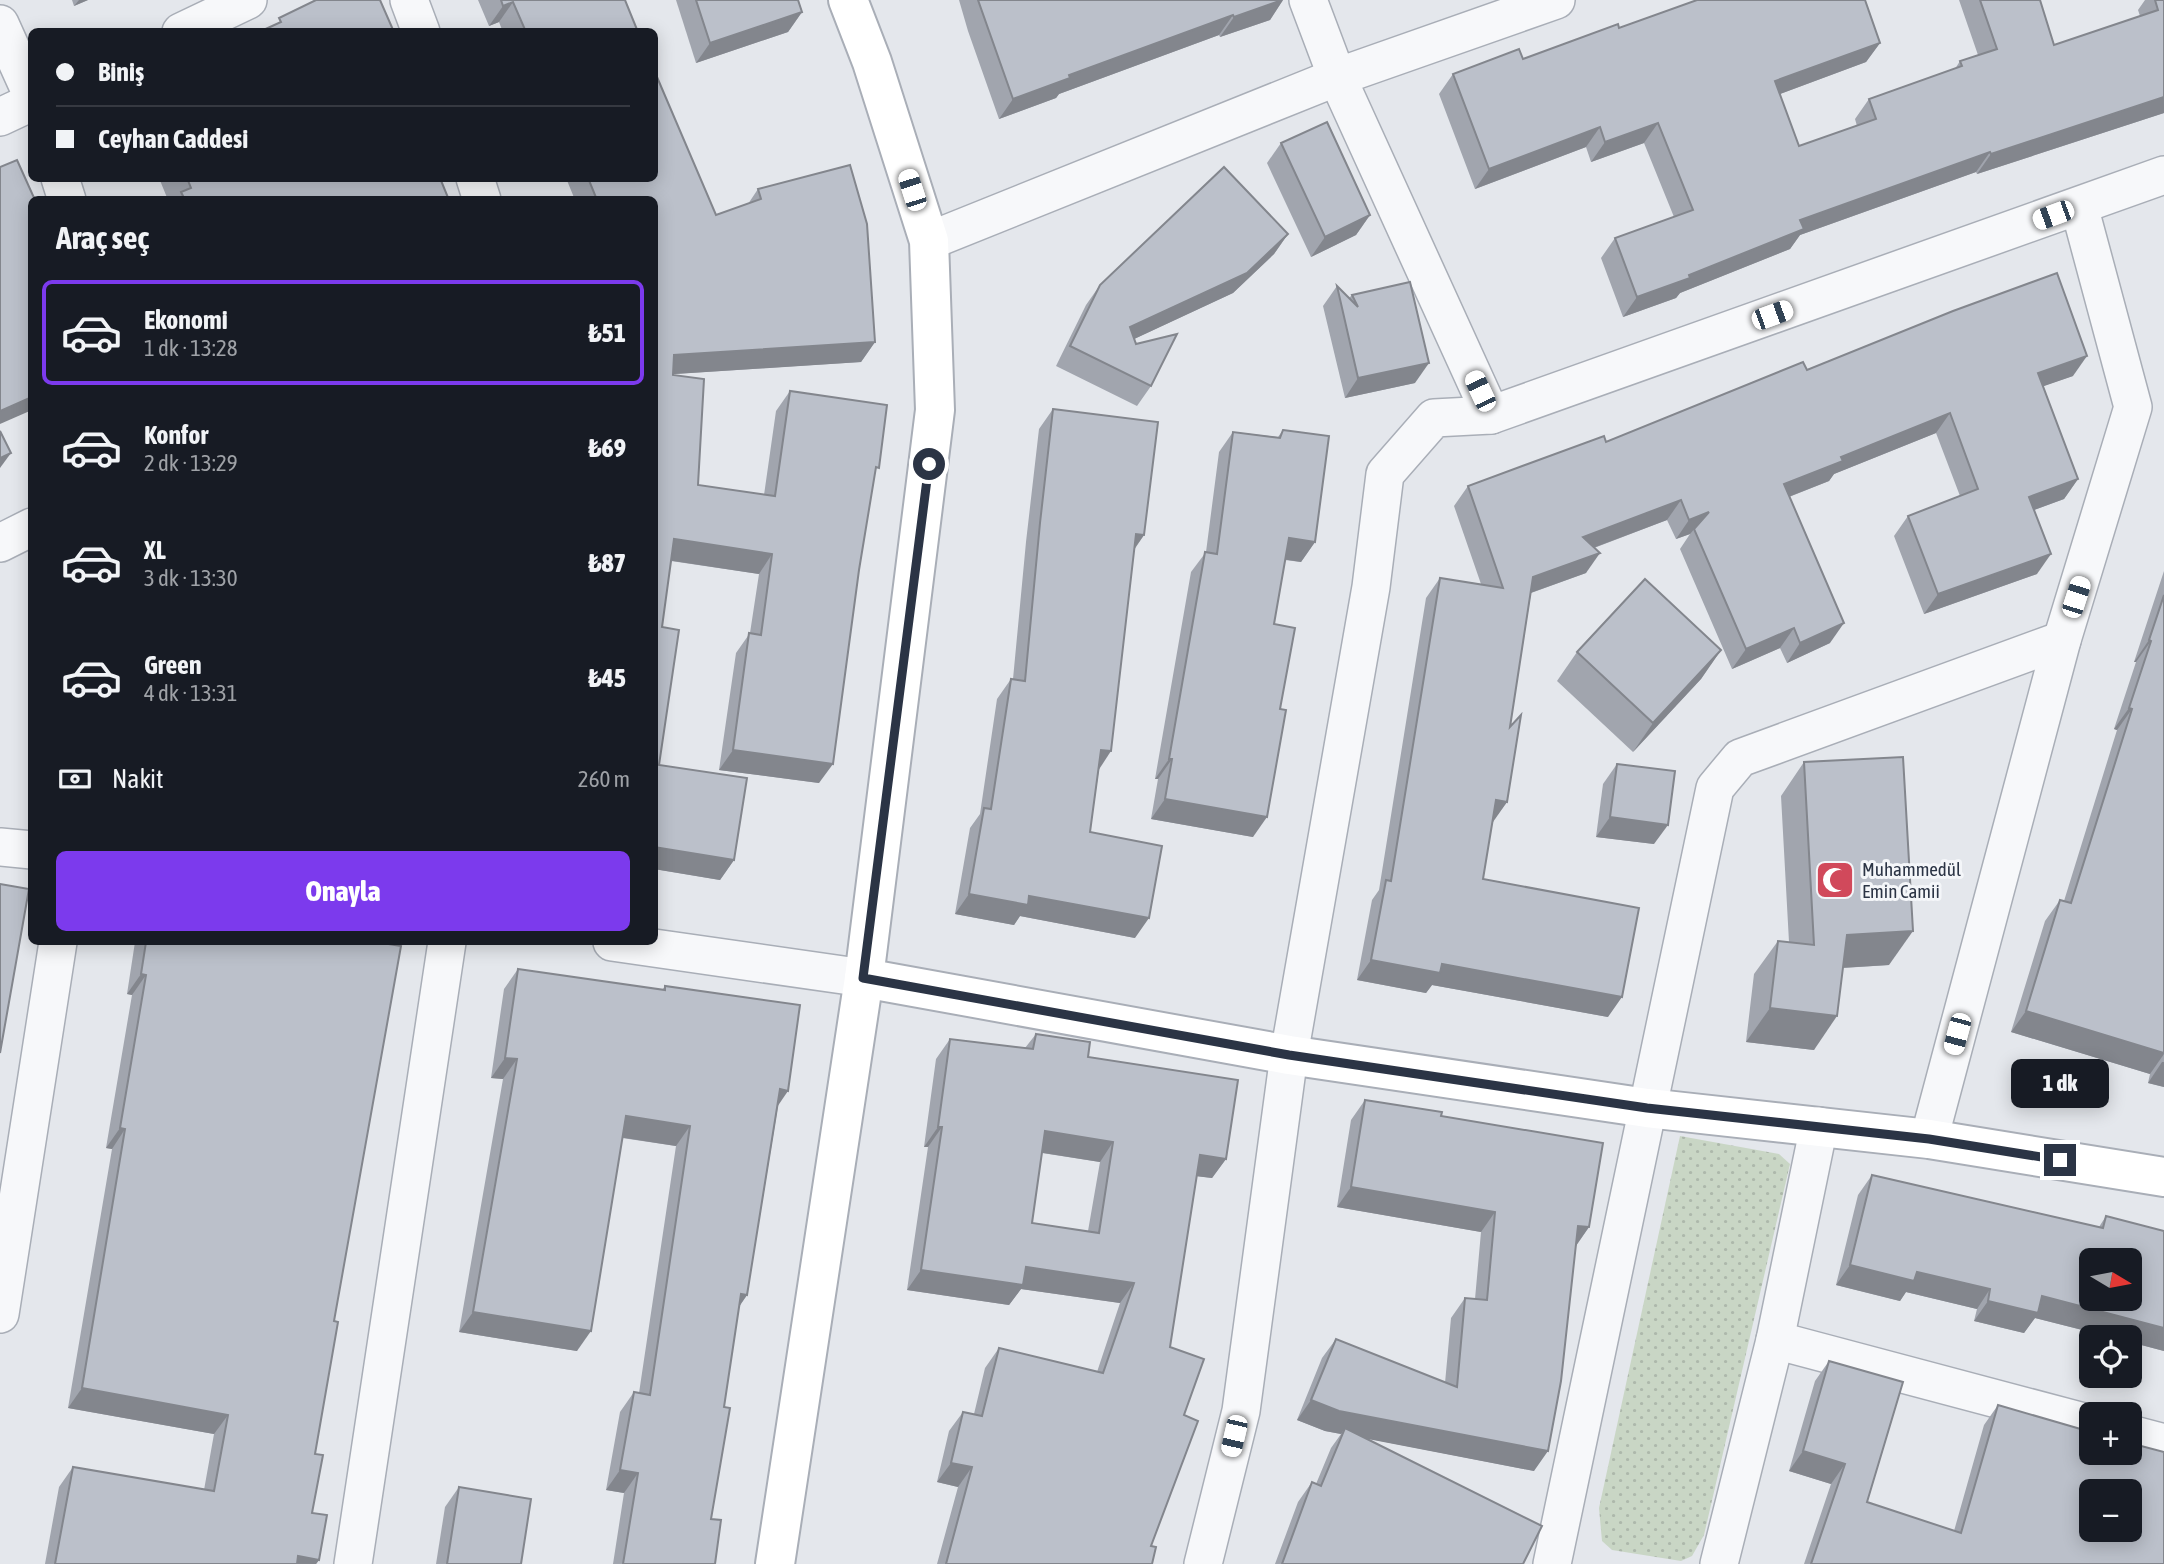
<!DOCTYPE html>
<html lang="tr">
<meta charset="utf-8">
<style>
:root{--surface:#171b24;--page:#242831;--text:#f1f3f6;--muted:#9ea1a6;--line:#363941;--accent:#7c3aed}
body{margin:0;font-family:"Asap Condensed",sans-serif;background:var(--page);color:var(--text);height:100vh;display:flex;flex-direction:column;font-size:26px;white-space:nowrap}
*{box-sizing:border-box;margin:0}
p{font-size:23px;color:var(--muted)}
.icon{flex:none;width:38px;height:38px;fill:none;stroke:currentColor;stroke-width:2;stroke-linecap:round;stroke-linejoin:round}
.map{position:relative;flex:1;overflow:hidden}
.sheet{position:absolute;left:28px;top:196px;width:630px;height:749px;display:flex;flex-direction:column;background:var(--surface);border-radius:10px;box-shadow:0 4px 18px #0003}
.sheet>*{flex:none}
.banner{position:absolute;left:28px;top:28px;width:630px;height:154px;border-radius:10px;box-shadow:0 4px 18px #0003;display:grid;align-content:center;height:154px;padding:0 28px;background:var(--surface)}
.needle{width:46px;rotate:100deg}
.buttons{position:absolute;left:2079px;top:1248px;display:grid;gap:14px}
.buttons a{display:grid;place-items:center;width:63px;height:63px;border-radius:10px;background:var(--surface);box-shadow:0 4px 18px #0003;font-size:35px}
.end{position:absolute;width:32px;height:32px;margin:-16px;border:9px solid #2b3445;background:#fff;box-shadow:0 0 0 4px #fff}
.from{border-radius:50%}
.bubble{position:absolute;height:49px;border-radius:10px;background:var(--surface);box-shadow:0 4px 18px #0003;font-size:23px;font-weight:800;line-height:49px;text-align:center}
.car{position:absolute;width:21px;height:42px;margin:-21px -10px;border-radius:9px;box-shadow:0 0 5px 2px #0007;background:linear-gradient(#fff 24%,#345 0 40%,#fff 0 76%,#345 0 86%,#fff 0)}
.banner b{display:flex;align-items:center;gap:24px;height:66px;font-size:26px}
.banner b+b{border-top:2px solid var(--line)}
.banner i{width:18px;height:18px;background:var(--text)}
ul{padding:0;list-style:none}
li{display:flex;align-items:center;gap:21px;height:105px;margin:0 14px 10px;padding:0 14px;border:4px solid transparent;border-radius:10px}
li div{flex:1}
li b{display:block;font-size:26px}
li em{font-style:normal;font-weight:800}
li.current{border-color:var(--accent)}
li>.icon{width:63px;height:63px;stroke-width:1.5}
h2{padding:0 28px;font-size:32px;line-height:84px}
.pay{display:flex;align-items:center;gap:18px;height:77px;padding:0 28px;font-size:26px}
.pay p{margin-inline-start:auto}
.button{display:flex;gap:14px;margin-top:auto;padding:14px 28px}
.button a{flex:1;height:80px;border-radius:10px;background:var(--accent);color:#fff;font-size:28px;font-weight:800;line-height:80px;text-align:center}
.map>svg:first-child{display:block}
.grass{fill:url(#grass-dots)}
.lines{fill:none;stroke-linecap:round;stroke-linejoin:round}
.minor-casing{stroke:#a9aeb7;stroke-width:40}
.secondary-casing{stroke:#a9aeb7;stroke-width:42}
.minor{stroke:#f7f8fa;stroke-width:37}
.secondary{stroke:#fff;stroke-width:38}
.wall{fill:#a1a5ae;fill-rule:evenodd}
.shaded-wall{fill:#83868d}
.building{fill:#bbc0ca;stroke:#83868d;stroke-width:2;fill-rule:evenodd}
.route{stroke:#2b3445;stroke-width:9}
.labels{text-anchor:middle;stroke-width:6;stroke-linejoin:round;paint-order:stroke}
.poi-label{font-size:19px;fill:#2b3445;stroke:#f4f6f9;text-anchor:start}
</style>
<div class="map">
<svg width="2164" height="1564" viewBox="0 0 2164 1564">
<defs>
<pattern id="grass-dots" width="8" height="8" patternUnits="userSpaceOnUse" patternTransform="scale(1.75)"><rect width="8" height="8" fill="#c9d6c5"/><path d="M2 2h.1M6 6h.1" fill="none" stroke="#adb8ab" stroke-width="1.8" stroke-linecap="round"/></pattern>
</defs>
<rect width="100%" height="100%" fill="#e4e7ec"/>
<!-- grass -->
<path class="grass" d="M1680,1136L1779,1154L1790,1164L1704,1535L1692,1556L1681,1561L1612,1550L1602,1541L1599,1508Z"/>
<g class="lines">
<!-- minor casing -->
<g class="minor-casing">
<g id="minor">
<path d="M409,0L421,32"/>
<path d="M1308,0L1337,77L1491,415"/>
<path d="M0,24L32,95"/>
<path d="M181,32L248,0"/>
<path d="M0,117L32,102"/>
<path d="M60,178L67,200"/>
<path d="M475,178L482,200"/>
<path d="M929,241L1337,77L1556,0"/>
<path d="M0,543L32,527"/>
<path d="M0,847L32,850"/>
<path d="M612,942L864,978"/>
<path d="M1929,1139L2062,640L2133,407L2079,206"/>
<path d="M0,1314L58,942"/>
<path d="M1775,1340L2091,1424"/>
<path d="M2130,1434L2164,1443"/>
<path d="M353,1564L447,942"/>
<path d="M1203,1564L1241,1411L1289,1055L1371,587L1385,474L1434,418L1491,415L2164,175"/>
<path d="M1552,1564L1715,788L1740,758L2062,640"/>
<path d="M1719,1564L1775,1340L1819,1126"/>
</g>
</g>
<!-- secondary casing -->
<g class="secondary-casing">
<g id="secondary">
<path d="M864,978L1289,1055L1647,1108L1929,1139L2164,1177"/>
<path d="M775,1564L864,978L935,410L929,241L872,62L848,0"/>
</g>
</g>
<!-- minor -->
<use href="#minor" class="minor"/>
<!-- secondary -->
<use href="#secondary" class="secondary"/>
</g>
<!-- wall -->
<g class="wall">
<path d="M72,0H88L74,6Z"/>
<path d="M478,0H625L638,32H503L499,22L489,26Z"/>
<path d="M676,0H798L802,12L788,32L696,63Z"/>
<path d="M959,0H1283L1270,20L1220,37L1219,35L1059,94L1056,98L999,119L968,31Z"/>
<path d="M1959,0H2040L2054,45L2140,16L2138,10L2145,0H2164V113L1977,174L1976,172L1800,235L1790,249L1680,293L1676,298L1623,317L1601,258L1615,238L1674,217L1644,143L1591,162L1586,147L1475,189L1439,94L1453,74L1523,59L1619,28L1880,43L1866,62L1780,94L1799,146L1857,126L1855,119L1869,99L1955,69L1960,61L1978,55Z"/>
<path d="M1281,143L1370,215L1356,235L1311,257L1267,163Z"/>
<path d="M159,178H440L449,200H168Z"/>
<path d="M566,178H654L716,215L748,204L758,189L875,342L861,362L673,374L698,485L764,495L776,411L790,391L874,475L819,783L719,770L736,653L750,633L759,574L671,561L662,627L659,765L734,860L720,880L654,869V200H575Z"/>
<path d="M1288,234L1274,254L1233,293L1134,339L1151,386L1137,406L1056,366L1086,305L1100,285Z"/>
<path d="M1337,286L1349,298L1352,295L1415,383L1345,398L1323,306Z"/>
<path d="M1807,370L2073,376L2043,386L2078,479L2064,499L2034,510L2037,574L1924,614L1894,536L1908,516L1960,496L1936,433L1834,474L1829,481L1789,497L1830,643L1787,663L1780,648L1732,669L1680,549L1690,534L1676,539L1667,520L1594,548L1586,573L1531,593L1510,727L1507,802L1492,822L1483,879L1608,1017L1432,985L1426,993L1357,980L1372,900L1379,890L1426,598L1440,578L1481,584L1454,506L1468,486L1606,442Z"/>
<path d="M1053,409L1144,535L1134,550L1099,769L1090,832L1135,938L1020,916L1014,925L955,914L970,828L980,814L997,699L1011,679H1013L1026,542L1039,429Z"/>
<path d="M1283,430L1315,542L1301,562L1285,560L1274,624L1280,709L1253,837L1151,819L1158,779H1155L1191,572L1206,552L1219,452L1233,432L1278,437Z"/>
<path d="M2164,571V1087L2148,1083L2150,1074L2011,1032L2045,921L2060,900L2064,901L2117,730L2114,729L2136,662H2134Z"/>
<path d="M1721,650L1701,679L1633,752L1557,681L1577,652Z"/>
<path d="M1804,762L1889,965L1843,968L1814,1050L1746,1042L1754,974L1778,941L1789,942L1781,796Z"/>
<path d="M1617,764L1654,844L1596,837L1603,784Z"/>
<path d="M135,942H376L334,1321L315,1454L312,1513L319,1560L316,1564H45L59,1487L73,1467L204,1490L214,1434L68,1408L112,1149L106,1148L132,995L127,994Z"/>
<path d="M518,969L662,990L665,986L778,1106L747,1295L739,1307L724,1407L711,1519L715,1564H613L624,1493L606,1490L620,1412L634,1392L639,1393L676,1146L622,1138L577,1351L459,1332L503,1079L491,1078L504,989Z"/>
<path d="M1036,1034L1088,1057L1226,1159L1212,1178L1197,1176L1170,1347L1184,1415L1151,1546L1152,1564H937L958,1487L937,1482L949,1431L963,1412L974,1414L985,1368L999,1348L1097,1372L1120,1303L1021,1289L1009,1305L907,1290L928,1147H924L936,1059L950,1039L1025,1048ZM1042,1153L1100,1162L1088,1231L1032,1223Z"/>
<path d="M1365,1100L1441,1116L1589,1227L1576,1246L1534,1471L1365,1438L1523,1564H1275L1298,1502L1312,1482L1316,1484L1331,1448L1341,1434L1325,1431L1297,1420L1322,1358L1336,1339L1445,1383L1451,1318L1465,1298L1475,1299L1481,1232L1337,1207L1351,1120Z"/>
<path d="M1872,1175L2099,1227L2106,1216L2164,1351L2130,1342V1337H2110L2035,1318L2024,1333L1974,1321L1977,1309L1906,1292L1900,1301L1836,1285L1858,1195Z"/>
<path d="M1829,1361L1867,1502L1954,1531L1984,1425L1998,1405L2164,1564H1804L1831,1484L1789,1471L1815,1381Z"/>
<path d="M459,1487L521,1564H436L445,1507Z"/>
</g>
<!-- shaded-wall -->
<g class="shaded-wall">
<path d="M79,0H88L74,6Z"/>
<path d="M1283,0L1270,20L1220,37L1234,17Z"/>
<path d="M513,2L499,22L489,26L503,6Z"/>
<path d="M802,12L788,32L696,63L710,43Z"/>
<path d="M1233,15L1219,35L1059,94L1056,98L999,119L1013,99L1069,75Z"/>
<path d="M1880,43L1866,62L1761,101L1775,81Z"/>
<path d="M2164,97V113L1977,174L1991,154Z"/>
<path d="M1658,123L1644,143L1591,162L1605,142Z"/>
<path d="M1600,127L1586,147L1475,189L1489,169Z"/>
<path d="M1990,152L1976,172L1800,235L1790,249L1680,293L1676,298L1623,317L1637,297L1689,275L1800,220Z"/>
<path d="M1370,215L1356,235L1311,257L1325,237Z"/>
<path d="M1288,234L1274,254L1233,293L1117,347L1130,327Z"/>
<path d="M875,342L861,362L660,375L674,355Z"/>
<path d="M2087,356L2073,376L2024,393L2038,373Z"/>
<path d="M1429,363L1415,383L1345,398L1358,378Z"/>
<path d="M32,397V410L0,424V411Z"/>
<path d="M1950,413L1936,433L1834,474L1829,481L1770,504L1784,484L1841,457Z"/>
<path d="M11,453L0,468V458Z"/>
<path d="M2078,479L2064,499L2015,517L2029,497Z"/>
<path d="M1681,500L1667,520L1569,557L1583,537Z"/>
<path d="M1709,512L1690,534L1676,539L1689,520Z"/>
<path d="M1136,534L1144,535L1130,555Z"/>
<path d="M1289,538L1315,542L1301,562L1275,558Z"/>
<path d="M674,539L772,554L759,574L660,559Z"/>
<path d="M1600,553L1586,573L1519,597L1533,577Z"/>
<path d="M2051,554L2037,574L1924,614L1938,594Z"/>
<path d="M1844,623L1830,643L1787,663L1800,643Z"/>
<path d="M1794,628L1780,648L1732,669L1746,649Z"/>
<path d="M2149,640L2151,641L2136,662H2134Z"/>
<path d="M1721,650L1701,679L1633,752L1653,723Z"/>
<path d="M2129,708L2132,709L2117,730L2114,729Z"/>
<path d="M733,750L833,764L819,783L719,770Z"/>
<path d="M1101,750L1111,751L1098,771Z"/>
<path d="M1169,759H1172L1158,779H1155Z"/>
<path d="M1165,799L1267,817L1253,837L1151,819Z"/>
<path d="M1496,800L1507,802L1493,822L1482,820Z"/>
<path d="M1610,817L1668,825L1654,844L1596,837Z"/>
<path d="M654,847L734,860L720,880L654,869Z"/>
<path d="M969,894L1029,896L1149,918L1135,938L1020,916L1014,925L955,914Z"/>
<path d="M1913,931L1889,965L1823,969L1847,935Z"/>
<path d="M1371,960L1442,964L1622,997L1608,1017L1432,985L1426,993L1357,980Z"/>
<path d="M141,974L146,975L132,995L127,994Z"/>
<path d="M1770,1008L1837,1016L1814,1050L1746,1042Z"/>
<path d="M2026,1011L2164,1053V1054L2150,1074L2011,1032Z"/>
<path d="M505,1058L517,1059L503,1079L491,1078Z"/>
<path d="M2162,1062H2164V1087L2148,1083Z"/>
<path d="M780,1089L788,1091L775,1110Z"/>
<path d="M626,1116L690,1126L676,1146L612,1136Z"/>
<path d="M938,1127H942L928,1147H924Z"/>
<path d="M120,1128L125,1129L112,1149L106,1148Z"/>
<path d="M1045,1131L1113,1142L1100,1162L1031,1151Z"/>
<path d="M1200,1155L1226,1159L1212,1178L1186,1175Z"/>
<path d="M1351,1187L1495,1212L1481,1232L1337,1207Z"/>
<path d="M1578,1226L1589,1227L1575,1247Z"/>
<path d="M1850,1265L1917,1272L1990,1289L1977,1309L1906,1292L1900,1301L1836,1285Z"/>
<path d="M1026,1267L1134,1283L1120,1303L1021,1289L1009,1305L907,1290L921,1270Z"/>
<path d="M741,1294L747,1295L733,1315Z"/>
<path d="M2042,1296L2164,1328V1351L2130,1342V1337H2110L2035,1318L2024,1333L1974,1321L1988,1301Z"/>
<path d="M473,1312L591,1331L577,1351L459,1332Z"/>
<path d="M82,1388L228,1415L214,1434L68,1408Z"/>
<path d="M1311,1400L1548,1451L1534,1471L1342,1434L1345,1428L1341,1434L1325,1431L1297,1420Z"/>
<path d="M1803,1451L1845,1464L1831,1484L1789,1471Z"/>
<path d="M951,1463L972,1467L958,1487L937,1482Z"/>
<path d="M620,1470L638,1473L624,1493L606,1490Z"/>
<path d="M298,1556L319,1560L316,1564H293Z"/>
</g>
<!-- building -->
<g class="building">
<path d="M316,0H380L394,32H259L281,22L279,18Z"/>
<path d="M501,0H625L638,32H526L513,2L503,6Z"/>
<path d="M696,0H798L802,12L710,43Z"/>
<path d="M978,0H1282L1234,17L1233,15L1069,75L1070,78L1013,99Z"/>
<path d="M1697,0H1865L1880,43L1775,81L1799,146L1876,119L1869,99L1962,66L1960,61L1997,49L1980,0H2040L2054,45L2158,10L2155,0H2164V97L1991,154L1990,152L1800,220L1804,229L1689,275L1690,278L1637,297L1615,238L1693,210L1658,123L1605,142L1600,127L1489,169L1453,74L1519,49L1523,59L1618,24L1619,28Z"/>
<path d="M654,70L716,215L761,199L758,189L850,165L867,224L875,342L674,355L673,375L704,379L698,485L775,496L790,391L887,405L879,468L876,467L859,570L833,764L733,750L749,633L761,635L772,554L674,539L662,627L679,630L659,765L747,778L734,860L654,847V200H597L588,178H654Z"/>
<path d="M1327,122L1370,215L1325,237L1281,143Z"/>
<path d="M17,160L35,200H32V397L0,411V167Z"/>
<path d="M1224,167L1288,234L1247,273L1130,327L1136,344L1177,334L1151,386L1070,346L1100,285Z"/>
<path d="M187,178H440L449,200H185L181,192L191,188Z"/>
<path d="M2057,273L2087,356L2038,373L2078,479L2029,497L2051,554L1938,594L1908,516L1978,489L1950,413L1841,457L1843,461L1784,484L1844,623L1800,643L1794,628L1746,649L1694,529L1709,512L1689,520L1681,500L1583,537L1600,553L1533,577L1510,727L1521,715L1507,802L1496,800L1483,879L1639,908L1622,997L1442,964L1440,973L1371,960L1386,880L1391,881L1440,578L1503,588L1468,486L1604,436L1606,442L1803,362L1807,370L1953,311Z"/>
<path d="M1410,282L1429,363L1358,378L1337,286L1358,307L1352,295Z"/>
<path d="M1053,409L1158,422L1144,535L1136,534L1111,751L1101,750L1090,832L1162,846L1149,918L1029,896L1028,905L969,894L984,808L991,809L1011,679L1025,681L1040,523Z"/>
<path d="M1283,430L1329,436L1315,542L1289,538L1274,624L1295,628L1280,709L1286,710L1267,817L1165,799L1172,759H1169L1205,552L1217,554L1233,432L1280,438Z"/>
<path d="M0,431L11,453L0,458Z"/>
<path d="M1645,579L1721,650L1653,723L1577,652Z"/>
<path d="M2164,595V1053L2026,1011L2060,900L2071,903L2132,709L2129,708L2151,641L2149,640Z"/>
<path d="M1903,757L1913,931L1847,935L1837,1016L1770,1008L1778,941L1814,945L1804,762Z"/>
<path d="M1617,764L1675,771L1668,825L1610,817Z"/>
<path d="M0,884L29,889L0,1053Z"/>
<path d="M146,942H376L401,946L334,1321L338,1322L315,1454L323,1455L312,1513L327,1515L319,1560L298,1556L297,1564H55L73,1467L214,1491L228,1415L82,1388L125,1129L120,1128L146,975L141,974Z"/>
<path d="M518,969L665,990V986L800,1005L788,1091L780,1089L747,1295L741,1294L724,1407L730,1408L711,1519L721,1520L715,1564H623L638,1473L620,1470L634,1392L650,1395L690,1126L626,1116L591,1331L473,1312L517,1059L505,1058Z"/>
<path d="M1036,1034L1090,1042L1088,1057L1238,1080L1226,1159L1200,1155L1170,1347L1204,1359L1184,1415L1198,1421L1151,1546L1156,1547L1152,1564H946L972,1467L951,1463L963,1412L982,1416L999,1348L1103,1373L1134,1283L1026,1267L1023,1285L921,1270L942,1127H938L950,1039L1033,1049ZM1045,1131L1113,1142L1099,1233L1032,1223Z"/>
<path d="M1365,1100L1442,1112L1441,1116L1603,1143L1589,1227L1578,1226L1561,1381L1548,1451L1339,1411L1311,1400L1336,1339L1457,1387L1465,1298L1487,1300L1495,1212L1351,1187Z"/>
<path d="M1872,1175L2103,1228L2106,1216L2164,1231V1328L2042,1296L2038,1313L1988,1301L1990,1289L1917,1272L1914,1281L1850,1265ZM2091,1260H2130V1298H2091Z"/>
<path d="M1829,1361L1903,1382L1867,1502L1961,1533L1998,1405L2091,1432V1452H2130V1443L2164,1452V1564H1811L1845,1464L1803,1451ZM2091,1491H2130V1530H2091Z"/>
<path d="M1345,1428L1542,1526L1523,1564H1282L1312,1482L1321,1486Z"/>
<path d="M459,1487L531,1499L521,1564H447Z"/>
</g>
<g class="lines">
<!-- route -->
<path class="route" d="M929,464L863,978L1289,1055L1647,1108L1929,1139L2060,1160"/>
</g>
<!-- icons -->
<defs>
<g id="mosque-square" transform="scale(2.0125)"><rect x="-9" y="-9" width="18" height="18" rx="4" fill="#d1495b" stroke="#f4f6f9"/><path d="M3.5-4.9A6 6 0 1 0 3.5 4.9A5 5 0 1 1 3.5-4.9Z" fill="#fff"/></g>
</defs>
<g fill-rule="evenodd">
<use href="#mosque-square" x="1835" y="880"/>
</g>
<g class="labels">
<!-- poi labels -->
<g class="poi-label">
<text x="1862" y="876">Muhammedül<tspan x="1862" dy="22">Emin Camii</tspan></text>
</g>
</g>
</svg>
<div class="buttons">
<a><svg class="needle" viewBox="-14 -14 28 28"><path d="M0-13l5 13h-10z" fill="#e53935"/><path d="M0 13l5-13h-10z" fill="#9ea1a6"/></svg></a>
<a><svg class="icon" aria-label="locate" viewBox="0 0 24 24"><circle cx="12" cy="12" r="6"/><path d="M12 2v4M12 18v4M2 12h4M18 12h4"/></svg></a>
<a>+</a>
<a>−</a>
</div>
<i class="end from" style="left:929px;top:464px"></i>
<i class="end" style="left:2060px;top:1160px"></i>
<div class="bubble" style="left:2011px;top:1059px;width:98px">1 dk</div>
<i class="car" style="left:912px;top:190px;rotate:342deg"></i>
<i class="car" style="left:2053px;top:215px;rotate:250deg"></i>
<i class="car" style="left:1772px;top:315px;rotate:70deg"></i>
<i class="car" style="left:1480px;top:391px;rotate:335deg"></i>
<i class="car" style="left:2076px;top:597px;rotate:18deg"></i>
<i class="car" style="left:1957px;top:1034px;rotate:195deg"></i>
<i class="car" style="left:1234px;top:1436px;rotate:193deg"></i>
<div class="banner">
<b><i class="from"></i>Biniş</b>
<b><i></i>Ceyhan Caddesi</b>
</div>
<section class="sheet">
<h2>Araç seç</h2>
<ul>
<li class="current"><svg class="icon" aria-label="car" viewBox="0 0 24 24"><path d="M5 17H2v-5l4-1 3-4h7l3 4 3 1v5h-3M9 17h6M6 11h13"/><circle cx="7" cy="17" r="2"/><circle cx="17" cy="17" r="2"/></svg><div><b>Ekonomi</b><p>1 dk · 13:28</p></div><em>₺51</em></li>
<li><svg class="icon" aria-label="car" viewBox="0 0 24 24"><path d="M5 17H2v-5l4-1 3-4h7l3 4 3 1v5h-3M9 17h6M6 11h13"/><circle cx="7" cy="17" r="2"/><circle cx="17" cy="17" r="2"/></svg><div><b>Konfor</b><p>2 dk · 13:29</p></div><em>₺69</em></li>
<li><svg class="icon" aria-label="car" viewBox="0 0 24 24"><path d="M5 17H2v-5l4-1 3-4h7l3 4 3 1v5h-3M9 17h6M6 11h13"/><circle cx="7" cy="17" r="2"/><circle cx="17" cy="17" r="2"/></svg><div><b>XL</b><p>3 dk · 13:30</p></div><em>₺87</em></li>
<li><svg class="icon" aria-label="car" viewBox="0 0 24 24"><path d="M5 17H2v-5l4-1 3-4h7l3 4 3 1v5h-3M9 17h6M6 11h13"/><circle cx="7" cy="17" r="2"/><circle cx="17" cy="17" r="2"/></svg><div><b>Green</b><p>4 dk · 13:31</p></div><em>₺45</em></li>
</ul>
<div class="pay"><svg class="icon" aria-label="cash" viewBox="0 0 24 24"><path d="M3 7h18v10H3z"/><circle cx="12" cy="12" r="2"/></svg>Nakit<p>260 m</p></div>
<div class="button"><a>Onayla</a></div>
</section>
</div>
